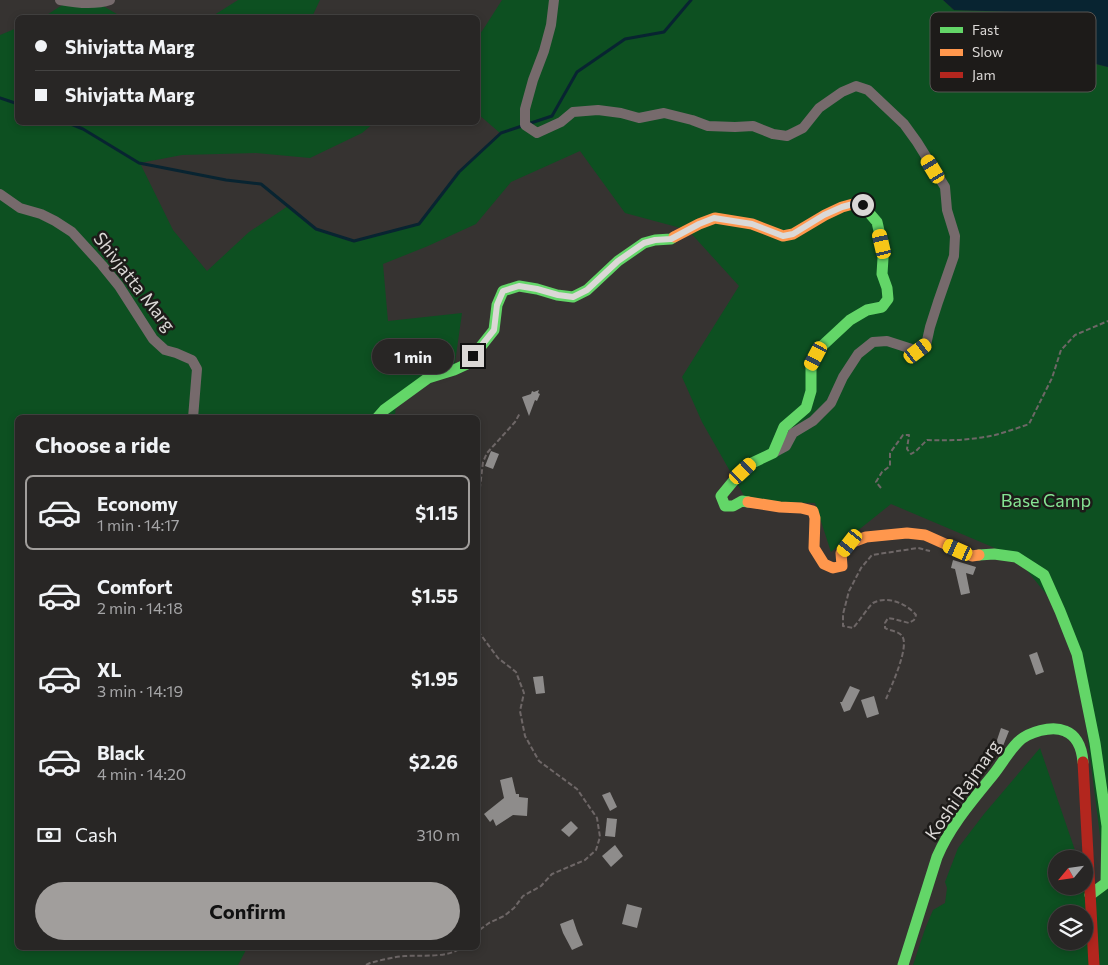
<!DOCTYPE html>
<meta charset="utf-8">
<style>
:root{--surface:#282625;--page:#302e2d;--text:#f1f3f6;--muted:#a5a5a7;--line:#444342;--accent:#a19e9c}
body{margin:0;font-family:Commissioner,sans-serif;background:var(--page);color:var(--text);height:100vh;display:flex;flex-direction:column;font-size:19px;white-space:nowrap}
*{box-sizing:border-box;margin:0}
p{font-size:16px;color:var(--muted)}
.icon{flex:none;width:28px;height:28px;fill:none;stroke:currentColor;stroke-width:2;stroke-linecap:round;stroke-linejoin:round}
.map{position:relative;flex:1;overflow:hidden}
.side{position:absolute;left:15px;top:415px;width:465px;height:535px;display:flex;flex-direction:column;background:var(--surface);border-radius:8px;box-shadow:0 2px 8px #0003,0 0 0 1px var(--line)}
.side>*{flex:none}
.top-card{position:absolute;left:15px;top:15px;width:465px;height:110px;border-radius:8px;box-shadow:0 2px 8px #0003,0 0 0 1px var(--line);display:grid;align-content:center;height:110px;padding:0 20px;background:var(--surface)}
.needle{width:32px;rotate:241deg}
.tools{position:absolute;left:1048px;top:850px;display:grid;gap:10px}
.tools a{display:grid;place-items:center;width:45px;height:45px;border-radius:50%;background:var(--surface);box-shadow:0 2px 8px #0003,0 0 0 1px var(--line);font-size:25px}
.end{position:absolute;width:22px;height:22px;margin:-11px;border:6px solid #dbd8d6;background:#111;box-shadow:0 0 0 2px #111}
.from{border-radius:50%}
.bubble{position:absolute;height:35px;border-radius:18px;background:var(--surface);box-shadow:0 2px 8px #0003,0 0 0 1px var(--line);font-size:16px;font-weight:700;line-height:35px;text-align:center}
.car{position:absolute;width:15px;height:30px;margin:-15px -8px;border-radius:6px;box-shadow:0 0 4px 1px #0007;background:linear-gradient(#f5c518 24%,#345 0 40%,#f5c518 0 76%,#345 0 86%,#f5c518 0)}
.top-card b{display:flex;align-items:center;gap:18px;height:48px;font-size:19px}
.top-card b+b{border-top:1px solid var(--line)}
.top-card i{width:12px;height:12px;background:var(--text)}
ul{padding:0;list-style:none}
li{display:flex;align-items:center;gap:15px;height:75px;margin:0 10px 8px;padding:0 10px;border:2px solid transparent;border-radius:8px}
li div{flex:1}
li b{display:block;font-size:19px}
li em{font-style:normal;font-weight:700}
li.on{border-color:var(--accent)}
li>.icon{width:45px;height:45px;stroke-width:1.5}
h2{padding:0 20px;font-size:22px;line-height:60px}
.pay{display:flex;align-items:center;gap:12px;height:55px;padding:0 20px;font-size:19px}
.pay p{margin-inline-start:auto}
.primary-button{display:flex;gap:10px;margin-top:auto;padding:10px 20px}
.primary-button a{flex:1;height:58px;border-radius:30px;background:var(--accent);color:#111;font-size:20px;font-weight:700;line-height:58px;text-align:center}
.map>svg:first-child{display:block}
.green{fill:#0d5021;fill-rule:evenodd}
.water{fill:#082431}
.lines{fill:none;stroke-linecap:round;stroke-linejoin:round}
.stream{stroke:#082431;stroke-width:3}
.building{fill:#8e8c8b}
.path{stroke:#6e6767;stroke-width:2;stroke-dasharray:5 2.5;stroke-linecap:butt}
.street{stroke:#766a6c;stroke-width:10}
.fast{stroke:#63d668;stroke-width:11}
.slow{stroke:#ff974d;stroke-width:11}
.jam{stroke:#b3261e;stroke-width:11}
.route{stroke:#dbd8d6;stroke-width:6}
.labels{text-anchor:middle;stroke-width:5;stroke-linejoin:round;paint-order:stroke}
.street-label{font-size:18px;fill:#dbd8d6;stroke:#1d1b19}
.park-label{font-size:18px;fill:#85e493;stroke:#1d1b19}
.key{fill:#1d1b19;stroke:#565452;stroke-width:1}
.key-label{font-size:14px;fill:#dbd8d6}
</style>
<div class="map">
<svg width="1108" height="965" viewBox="0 0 1108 965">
<rect width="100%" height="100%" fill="#363331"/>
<!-- green -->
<g class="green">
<path d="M238,0H320L312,17H211Z"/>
<path d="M502,0H943L954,10L1017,12L1057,30L1096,64L1108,67V965H913L925,929L933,910L945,903L947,888L945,882L958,848L984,814L1040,748L1078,859H1056V886H1084L1090,894L1106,883L1077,654L1060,611L1016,557L891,504L831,552L815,503L747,501L702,422L682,377L739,286L688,230L625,213L580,151L511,182L476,224L428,246L383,264L388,321L462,313L454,370L396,402L395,417L18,418V948H247L238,965H0V35L17,28L18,122L374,123L362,133L310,158L256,153L182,155L140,163L173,230L207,271L249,232L288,206L316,229L354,241L419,224L459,172L500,133L478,114V37L486,25ZM1056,914H1084V941H1056Z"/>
<path d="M67,2L98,3L122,17L42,18Z"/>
</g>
<!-- water -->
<path class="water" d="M943,0H1108V67L1096,64L1057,30L1018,12L954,10Z"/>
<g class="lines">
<!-- stream -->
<g class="stream">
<path d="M0,98L18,104"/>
<path d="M66,122L83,129L139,163L226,180L261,184L316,229L354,241L419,224L459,172L501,133L552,116L577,72L625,39L664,32L691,0"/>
</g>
</g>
<!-- building -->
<g class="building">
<path d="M539,390L538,393L540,394L537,401L535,400L529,416L522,397L531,394L532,391L534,392Z"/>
<path d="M491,451L499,454L493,469L485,466Z"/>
<path d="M953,560L976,567L973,575L966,573L970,593L961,595L955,569L951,568Z"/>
<path d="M1037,652L1044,672L1036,675L1029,655Z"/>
<path d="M543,676L545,693L536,694L533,677Z"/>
<path d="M850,686L860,690L850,710L844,712L840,702H842Z"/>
<path d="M874,696L879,714L867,718L861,700Z"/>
<path d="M1001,728L1009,731L1003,746L996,743Z"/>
<path d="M512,777L516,794H519V797L528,798L527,816L513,815L496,826L493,819L490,822L484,814L504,798L500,780Z"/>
<path d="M610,792L617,807L610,811L602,795Z"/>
<path d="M607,818L617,819L615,837L605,836Z"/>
<path d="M571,821L578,828L569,837L561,830Z"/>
<path d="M615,845L623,856L611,867L602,856Z"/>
<path d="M627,904L642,908L637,928L622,924Z"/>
<path d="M573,919L577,931L583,945L572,950L563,933L560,924Z"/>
</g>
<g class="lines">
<!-- path -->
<g class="path">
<path d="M881,488L876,482L882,472L890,466V453L903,435H909L907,449L911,454L916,451L927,440C949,441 972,440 995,435C1006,432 1018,428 1029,424L1052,378L1061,350L1075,335L1108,321"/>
<path d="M478,504L483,462L487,453L515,422L520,413"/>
<path d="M478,631L498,658L516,672L524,693L520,711L525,736L539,761L577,789L597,818L600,837L596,850L585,860L552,874L541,886L523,896L514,908L504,916L489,923L478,931"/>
<path d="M886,699C891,687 910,646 902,636C899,631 890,631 885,628V623L888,618L894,619L909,623L914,620L916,615C907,604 888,595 873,603C869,606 858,623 853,628L843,626V614L849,591L861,568L872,555L918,548L930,551"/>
<path d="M366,965L370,963C381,960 393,957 405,956C420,955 449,958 460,948"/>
</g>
<!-- street -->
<g class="street">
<path d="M60,0C76,3 95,5 110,0"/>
<path d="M554,0L551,25L544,51L533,80L525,109V125L537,133L561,122L573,112L598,110L621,113L639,118L664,113L692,120L708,126L735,127L753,126L773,134L787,136L803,128L819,108L842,92L856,86L868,90L904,124L917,142L945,187L947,210L955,236L954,256L938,302L930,327L926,345L918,351L887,341L873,342L858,354L843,377L831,403L813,421L793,433L786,446L773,453"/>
<path d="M0,194L20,208L41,214L55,221L72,232L102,265L119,286L153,339L165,350L176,353L192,360L197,369L193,418"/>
</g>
<!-- fast -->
<g class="fast">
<path d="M377,418L384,410L428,378L454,370L467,364L494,330L497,305L503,291L519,286L537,289L557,295L573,297L587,290L618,261L644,243L655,240L671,239L674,237"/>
<path d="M748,502L742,501L733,506H725L721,496L735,479L752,463L773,453L784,427L806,408L811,391V366L822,346L850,320L867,310L882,307L888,299L887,288L882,274L883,258L882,244L877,222L865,208"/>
<path d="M979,555L994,554L1016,557L1044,575L1060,611L1077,654L1095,743L1107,826L1106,883L1090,895"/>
<path d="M903,965L937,857C950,826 972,801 993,775C1001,765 1009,751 1018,742C1028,732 1052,725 1065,731C1078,736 1082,750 1083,762"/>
</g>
<!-- slow -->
<g class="slow">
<path d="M674,237L699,224L715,218L752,224L783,236L793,234L825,215L842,207L853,204L863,205L865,208"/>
<path d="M748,502L780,507L801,508L813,511L815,518L814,548L824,564L833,568L842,566L841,553L850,543L866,537L907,533L925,535L972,556L979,555"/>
</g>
<!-- jam -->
<path class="jam" d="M1083,762L1094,965"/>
</g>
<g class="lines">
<!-- route -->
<path class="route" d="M473,356L494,330L497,305L503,291L519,286L537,289L558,295L573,297L587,290L618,261L644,243L655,240L671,239L699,224L714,218L752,224L783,236L793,234L824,215L842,207L853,204L863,205"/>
</g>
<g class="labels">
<!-- street labels -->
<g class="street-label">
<text transform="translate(134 282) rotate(52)" y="6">Shivjatta Marg</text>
<text transform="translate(963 790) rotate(-55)" y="6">Koshi Rajmarg</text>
</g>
<!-- park labels -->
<g class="park-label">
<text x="1046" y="507">Base Camp</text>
</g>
</g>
<!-- legend -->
<rect x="930" y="12" width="166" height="80" rx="8" class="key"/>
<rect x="940" y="27" width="23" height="6" fill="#63d668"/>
<rect x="940" y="49" width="23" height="7" fill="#ff974d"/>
<rect x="940" y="72" width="23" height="6" fill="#b3261e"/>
<g class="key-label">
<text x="972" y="35">Fast</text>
<text x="972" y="57">Slow</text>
<text x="972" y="80">Jam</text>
</g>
</svg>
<div class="tools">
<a><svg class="needle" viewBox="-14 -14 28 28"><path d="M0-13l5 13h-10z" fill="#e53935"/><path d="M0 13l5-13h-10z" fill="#a5a5a7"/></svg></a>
<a><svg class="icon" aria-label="layers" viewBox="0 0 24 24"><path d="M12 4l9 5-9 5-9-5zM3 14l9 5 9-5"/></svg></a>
</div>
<i class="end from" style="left:863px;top:205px"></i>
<i class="end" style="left:473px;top:356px"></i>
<div class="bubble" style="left:372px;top:339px;width:82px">1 min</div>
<i class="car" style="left:933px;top:169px;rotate:329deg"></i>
<i class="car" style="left:882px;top:244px;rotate:347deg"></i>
<i class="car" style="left:918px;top:351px;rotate:53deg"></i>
<i class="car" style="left:816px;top:356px;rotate:208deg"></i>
<i class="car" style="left:743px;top:471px;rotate:47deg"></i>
<i class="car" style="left:850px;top:543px;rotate:218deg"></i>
<i class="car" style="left:958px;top:550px;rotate:294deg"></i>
<div class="top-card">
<b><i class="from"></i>Shivjatta Marg</b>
<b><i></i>Shivjatta Marg</b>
</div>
<section class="side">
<h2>Choose a ride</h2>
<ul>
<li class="on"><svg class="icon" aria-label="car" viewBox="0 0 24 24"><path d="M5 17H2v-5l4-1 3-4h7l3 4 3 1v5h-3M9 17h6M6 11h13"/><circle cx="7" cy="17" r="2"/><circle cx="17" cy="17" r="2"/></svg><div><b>Economy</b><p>1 min · 14:17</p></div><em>$1.15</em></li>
<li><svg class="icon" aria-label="car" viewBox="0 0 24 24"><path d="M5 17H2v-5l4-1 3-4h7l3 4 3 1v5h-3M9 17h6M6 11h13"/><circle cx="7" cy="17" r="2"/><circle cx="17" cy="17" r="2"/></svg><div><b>Comfort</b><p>2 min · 14:18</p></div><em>$1.55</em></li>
<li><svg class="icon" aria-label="car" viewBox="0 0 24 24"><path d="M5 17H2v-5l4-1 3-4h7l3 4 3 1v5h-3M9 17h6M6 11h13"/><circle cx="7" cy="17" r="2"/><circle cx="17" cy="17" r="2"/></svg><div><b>XL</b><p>3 min · 14:19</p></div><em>$1.95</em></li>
<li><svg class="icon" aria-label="car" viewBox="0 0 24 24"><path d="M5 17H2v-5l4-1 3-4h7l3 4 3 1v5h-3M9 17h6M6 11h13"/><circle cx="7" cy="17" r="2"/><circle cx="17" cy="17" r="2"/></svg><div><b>Black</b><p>4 min · 14:20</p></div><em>$2.26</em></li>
</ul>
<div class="pay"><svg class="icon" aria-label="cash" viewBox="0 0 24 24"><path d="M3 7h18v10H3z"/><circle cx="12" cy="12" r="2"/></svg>Cash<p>310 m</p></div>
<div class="primary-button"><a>Confirm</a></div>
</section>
</div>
